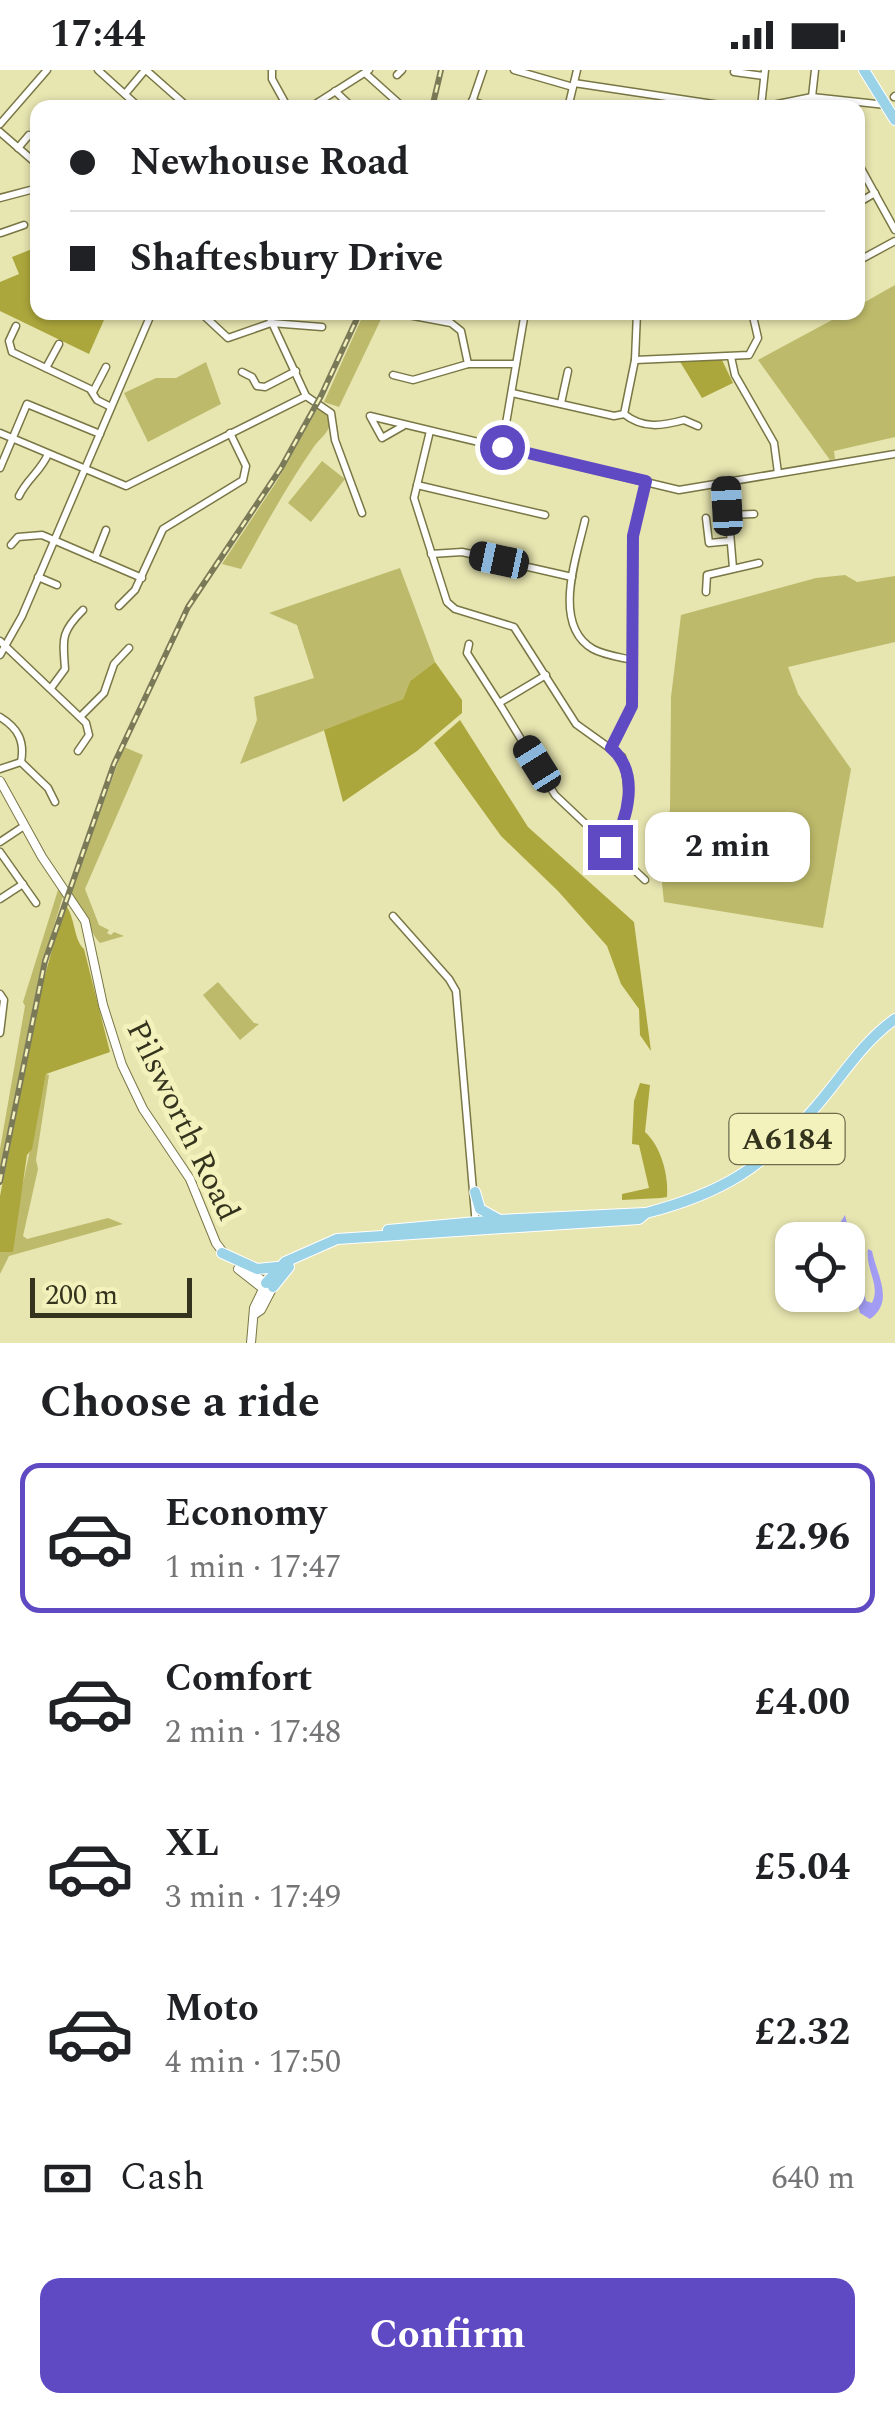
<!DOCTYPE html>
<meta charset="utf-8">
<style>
:root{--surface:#fff;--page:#f2f2f2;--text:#202124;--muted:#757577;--line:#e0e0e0;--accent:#604ac3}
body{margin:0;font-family:Spectral,serif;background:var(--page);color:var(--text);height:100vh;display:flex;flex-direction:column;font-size:38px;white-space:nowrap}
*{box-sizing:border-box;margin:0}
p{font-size:32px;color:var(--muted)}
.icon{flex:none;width:55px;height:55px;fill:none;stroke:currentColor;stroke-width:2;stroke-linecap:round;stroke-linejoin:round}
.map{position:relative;height:1273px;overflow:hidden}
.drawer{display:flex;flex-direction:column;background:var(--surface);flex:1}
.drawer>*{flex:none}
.top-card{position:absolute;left:30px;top:30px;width:835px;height:220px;border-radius:20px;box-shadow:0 2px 8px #0004;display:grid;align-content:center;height:220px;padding:0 40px;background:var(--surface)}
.buttons{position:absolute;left:775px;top:1152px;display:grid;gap:20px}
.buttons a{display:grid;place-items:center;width:90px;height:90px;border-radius:20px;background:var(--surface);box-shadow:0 2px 8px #0004;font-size:50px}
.scale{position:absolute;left:30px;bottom:25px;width:162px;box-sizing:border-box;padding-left:10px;border:5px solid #34331e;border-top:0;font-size:28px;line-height:35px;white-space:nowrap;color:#34331e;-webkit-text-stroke:8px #f4f2bc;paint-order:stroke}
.end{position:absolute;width:45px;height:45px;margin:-22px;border:12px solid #604ac3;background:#fff;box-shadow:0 0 0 5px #fff}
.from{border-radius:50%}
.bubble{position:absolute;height:70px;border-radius:20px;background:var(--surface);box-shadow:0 2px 8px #0004;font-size:32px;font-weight:700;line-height:70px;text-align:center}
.car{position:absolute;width:30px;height:60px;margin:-30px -15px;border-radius:12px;box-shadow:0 0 8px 2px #0007;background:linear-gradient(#222 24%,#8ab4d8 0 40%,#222 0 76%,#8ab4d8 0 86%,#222 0)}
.top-card b{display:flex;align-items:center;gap:35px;height:95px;font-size:38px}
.top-card b+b{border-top:2px solid var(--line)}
.top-card i{width:25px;height:25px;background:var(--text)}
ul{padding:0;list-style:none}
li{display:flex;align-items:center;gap:30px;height:150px;margin:0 20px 15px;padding:0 20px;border:5px solid transparent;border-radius:20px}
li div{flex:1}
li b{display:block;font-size:38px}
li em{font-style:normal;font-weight:700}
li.current{border-color:var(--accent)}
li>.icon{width:90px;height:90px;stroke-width:1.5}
h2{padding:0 40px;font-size:45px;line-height:120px}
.pay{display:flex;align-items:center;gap:25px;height:110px;padding:0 40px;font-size:38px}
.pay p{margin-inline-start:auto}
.cta{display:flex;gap:20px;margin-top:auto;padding:20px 40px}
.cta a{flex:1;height:115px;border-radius:20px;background:var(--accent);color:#fff;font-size:40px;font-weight:700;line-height:115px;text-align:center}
.status{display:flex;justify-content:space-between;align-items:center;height:70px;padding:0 50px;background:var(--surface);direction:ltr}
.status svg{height:28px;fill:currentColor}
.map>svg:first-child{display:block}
.green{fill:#bdba6b}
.forest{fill:#aca73c}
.water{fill:#a29cf4}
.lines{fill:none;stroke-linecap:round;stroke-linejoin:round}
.minor-casing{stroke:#797745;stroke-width:9}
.tertiary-casing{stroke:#797745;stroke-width:10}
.primary-casing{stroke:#fff;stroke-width:12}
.minor{stroke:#fff;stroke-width:6}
.tertiary{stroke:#fff;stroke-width:8}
.primary{stroke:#9ad2e8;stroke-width:10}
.rail-casing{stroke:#7b7a58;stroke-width:6}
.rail{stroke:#f4f2bc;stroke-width:2.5;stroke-dasharray:8;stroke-linecap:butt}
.route{stroke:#604ac3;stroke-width:12}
.labels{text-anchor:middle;stroke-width:10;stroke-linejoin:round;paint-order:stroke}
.shield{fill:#f4f2bc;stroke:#6e6c4d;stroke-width:2.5}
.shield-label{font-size:30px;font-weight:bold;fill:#34331e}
.street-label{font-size:32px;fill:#34331e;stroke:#f4f2bc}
</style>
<div class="status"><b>17:44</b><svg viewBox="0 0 49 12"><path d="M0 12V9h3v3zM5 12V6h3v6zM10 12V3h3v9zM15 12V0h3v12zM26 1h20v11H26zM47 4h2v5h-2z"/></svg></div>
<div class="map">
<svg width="895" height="1273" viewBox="0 0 895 1273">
<rect width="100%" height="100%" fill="#e7e5b0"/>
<!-- green -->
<g class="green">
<path d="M895,215V367L834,381L835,389L830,390L758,290L845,243L858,242V236Z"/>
<path d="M364,243L383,245L339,337L324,332Z"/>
<path d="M206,292L221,334L148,372L124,323L156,308H176Z"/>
<path d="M319,336L330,346C332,362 321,366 313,378C286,417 264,458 241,499L222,494L277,411Z"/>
<path d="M322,391L345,409L311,452L288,433Z"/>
<path d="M400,498L435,592L410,611L403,629L240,694L257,650L254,627L314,608L297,555L269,543Z"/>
<path d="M845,505L857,512L895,506V572L788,597L798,624L851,699L823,858L664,832L658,777L670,740L671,627L681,545L816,508Z"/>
<path d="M124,677L143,685L85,819L99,855L109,860L107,863L111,865L114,862L124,866L100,873C89,862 84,837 70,822Z"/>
<path d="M58,820L63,826L40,902L0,1099V1079L25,936L23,932Z"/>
<path d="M218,912L254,953L259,954L240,970L203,925Z"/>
<path d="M46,1004L49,1005L36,1090L38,1099L23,1166L27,1169L108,1148L123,1154L9,1186L0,1204V1176L20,1127Z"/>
</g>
<!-- forest -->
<g class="forest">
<path d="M37,177L38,242L107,243L89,284L0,241V212L19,204L12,187Z"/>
<path d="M679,290H722L733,313L702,328Z"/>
<path d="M435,592L462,630V643L417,681L343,732L324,660L403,629L410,611Z"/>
<path d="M460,650L528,757L634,852L651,981L640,965L639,939L621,914L607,876L558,821L501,766L434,673Z"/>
<path d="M65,834C76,848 73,869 84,879L110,982L46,1004L32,1079L27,1085L13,1182H0V1126L43,912Z"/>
<path d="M640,1013L650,1015L645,1062C661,1076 669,1106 667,1127L661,1128L622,1130V1124L649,1118L639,1075L632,1074L634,1031Z"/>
</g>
<!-- water -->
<path class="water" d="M845,1145L866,1231L872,1233C881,1215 865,1199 868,1179L872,1181C877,1206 895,1231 870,1249L860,1243L848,1193V1170H843L840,1153Z"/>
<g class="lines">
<!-- minor casing -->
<g class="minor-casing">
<g id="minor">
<path d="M98,0L140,38"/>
<path d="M146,0L189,38"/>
<path d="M272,0V9L288,38"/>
<path d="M514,0L573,17"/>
<path d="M734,2L764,6"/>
<path d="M365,3L404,38"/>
<path d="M397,5L402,0"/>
<path d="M574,13L740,38"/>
<path d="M335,21L353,38"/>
<path d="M125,24L145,0"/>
<path d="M812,27L815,0"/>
<path d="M894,27L895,26"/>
<path d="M472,31L492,38"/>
<path d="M761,37L765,0"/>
<path d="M762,37L812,27L886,35"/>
<path d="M309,38L369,0"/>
<path d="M470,38L483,0"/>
<path d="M568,38L577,0"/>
<path d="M0,54L47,0"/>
<path d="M0,62L38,95"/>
<path d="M18,78L29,65"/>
<path d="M858,93L895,160"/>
<path d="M0,128L38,118"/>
<path d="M858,133L875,123"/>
<path d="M1,163L24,155"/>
<path d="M858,191L895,171"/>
<path d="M200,242L228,268L271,253L322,257"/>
<path d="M267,242L306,326L331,343L335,370L362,443"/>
<path d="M403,244L451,253L461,261L468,294"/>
<path d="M16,256L9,271L12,282L90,319L97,330L111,337"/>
<path d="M731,287L735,305L774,373L778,403"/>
<path d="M635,290L749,285L758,268L752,242"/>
<path d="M46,298L59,274"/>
<path d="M242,302L252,307L257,316L265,317L296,301"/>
<path d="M393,305L413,310L468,294H516"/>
<path d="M93,322L106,297"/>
<path d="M512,323L614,346L624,344C643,359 662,356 684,350L698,356"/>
<path d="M561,333L568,301"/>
<path d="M624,344L635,290L637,242"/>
<path d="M403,356L382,368L370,346L679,420L895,384"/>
<path d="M430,361L414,428L447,532L455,539L514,557L576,654L622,687C631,720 630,749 611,777"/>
<path d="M0,363L126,416L306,326"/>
<path d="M502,377L525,242"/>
<path d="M0,398L27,334L100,364"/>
<path d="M726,414L733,498"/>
<path d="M417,415L545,445"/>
<path d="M19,426C27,409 41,401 48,384"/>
<path d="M728,445L754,444"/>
<path d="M706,448L709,473L730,471"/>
<path d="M585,450C577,486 551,555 593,579C604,585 619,587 632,590"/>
<path d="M11,475L18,467L42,465L142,508"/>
<path d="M431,484L462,482L572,507"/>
<path d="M95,488L106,460"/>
<path d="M38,507L57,515"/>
<path d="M706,522L707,505L759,493"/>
<path d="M119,536L135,520L163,459L243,410L246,396L230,363"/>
<path d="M0,571L86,653L89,665L78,681"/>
<path d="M469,574L467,583L499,633L546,605"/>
<path d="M0,585L22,546L152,242"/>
<path d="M51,618L65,599C63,569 60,563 83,540"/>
<path d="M499,633L555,725L645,810"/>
<path d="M0,647C18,658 25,671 21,692"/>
<path d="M80,647L104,623L114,594L129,578"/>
<path d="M611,678L632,636L633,466L646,411"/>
<path d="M21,692L48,718L55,732"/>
<path d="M0,699L21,692"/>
<path d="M0,772L24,756"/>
<path d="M0,782L36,833"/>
<path d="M0,829L23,814"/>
<path d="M393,846L449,909L456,921L476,1156"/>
<path d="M0,924L4,930L0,963"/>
</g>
</g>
<!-- tertiary casing -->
<g class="tertiary-casing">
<g id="tertiary">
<path d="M0,711L42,787L85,851L103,935L122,995L143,1039L190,1109L216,1173L225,1185"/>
<path d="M240,1196L273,1217L261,1240L255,1244"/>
<path d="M238,1199L266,1221"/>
<path d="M251,1273L254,1238L266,1213"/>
</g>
</g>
<!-- primary casing -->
<g class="primary-casing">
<g id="primary">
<path d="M864,0L895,50"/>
<path d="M475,1122L480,1139L498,1149"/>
<path d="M388,1160L499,1150L646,1143"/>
<path d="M222,1183L257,1199L277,1197"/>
<path d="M266,1213L285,1192L337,1169L639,1149L646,1143C720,1124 763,1098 813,1040C840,1010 861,973 895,949"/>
<path d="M273,1217L289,1197"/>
</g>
</g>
<!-- minor -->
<use href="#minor" class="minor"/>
<!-- tertiary -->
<use href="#tertiary" class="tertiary"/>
<!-- primary -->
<use href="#primary" class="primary"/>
<!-- rail casing -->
<g class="rail-casing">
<g id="rail">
<path d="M432,38L441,0"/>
<path d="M0,1112L45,891L114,694L188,537L281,398L321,326L360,242"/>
</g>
</g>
<!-- rail -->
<use href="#rail" class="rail"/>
</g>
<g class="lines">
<!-- route -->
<path class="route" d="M502,377L646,411L633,466L632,636L611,678C640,702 629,749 610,777"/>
</g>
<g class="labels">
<!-- shield labels -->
<rect class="shield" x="729.5" y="1044" width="115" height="50" rx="8"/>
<g class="shield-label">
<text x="787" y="1079">A6184</text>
</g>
<!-- street labels -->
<g class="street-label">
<text transform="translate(184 1050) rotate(64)" y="11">Pilsworth Road</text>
</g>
</g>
</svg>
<div class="buttons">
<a><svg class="icon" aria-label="locate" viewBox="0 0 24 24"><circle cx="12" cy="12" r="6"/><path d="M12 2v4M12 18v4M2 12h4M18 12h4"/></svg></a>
</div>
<div class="scale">200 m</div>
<i class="end from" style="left:502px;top:377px"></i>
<i class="end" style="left:610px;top:777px"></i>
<div class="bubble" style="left:645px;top:742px;width:165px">2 min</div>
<i class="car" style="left:727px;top:436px;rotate:357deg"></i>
<i class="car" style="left:499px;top:490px;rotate:282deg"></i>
<i class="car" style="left:537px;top:694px;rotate:328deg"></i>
<div class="top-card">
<b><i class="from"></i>Newhouse Road</b>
<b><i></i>Shaftesbury Drive</b>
</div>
</div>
<section class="drawer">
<h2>Choose a ride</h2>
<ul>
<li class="current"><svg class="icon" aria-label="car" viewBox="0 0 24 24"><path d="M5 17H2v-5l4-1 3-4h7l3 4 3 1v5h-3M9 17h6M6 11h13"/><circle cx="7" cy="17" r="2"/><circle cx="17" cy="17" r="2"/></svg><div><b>Economy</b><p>1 min · 17:47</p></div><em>£2.96</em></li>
<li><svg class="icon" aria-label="car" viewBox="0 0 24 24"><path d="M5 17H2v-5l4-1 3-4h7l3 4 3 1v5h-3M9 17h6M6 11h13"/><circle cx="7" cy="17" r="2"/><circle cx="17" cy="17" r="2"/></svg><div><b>Comfort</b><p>2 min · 17:48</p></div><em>£4.00</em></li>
<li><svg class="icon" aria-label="car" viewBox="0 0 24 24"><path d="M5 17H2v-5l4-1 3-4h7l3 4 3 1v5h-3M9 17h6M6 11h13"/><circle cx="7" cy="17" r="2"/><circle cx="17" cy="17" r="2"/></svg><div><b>XL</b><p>3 min · 17:49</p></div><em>£5.04</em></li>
<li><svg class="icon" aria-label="car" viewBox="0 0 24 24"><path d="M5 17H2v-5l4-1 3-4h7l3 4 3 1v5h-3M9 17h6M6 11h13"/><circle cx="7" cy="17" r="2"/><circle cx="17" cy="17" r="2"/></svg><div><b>Moto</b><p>4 min · 17:50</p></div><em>£2.32</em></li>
</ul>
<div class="pay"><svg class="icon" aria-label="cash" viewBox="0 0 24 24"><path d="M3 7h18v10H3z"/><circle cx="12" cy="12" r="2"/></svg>Cash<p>640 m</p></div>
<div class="cta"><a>Confirm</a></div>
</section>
